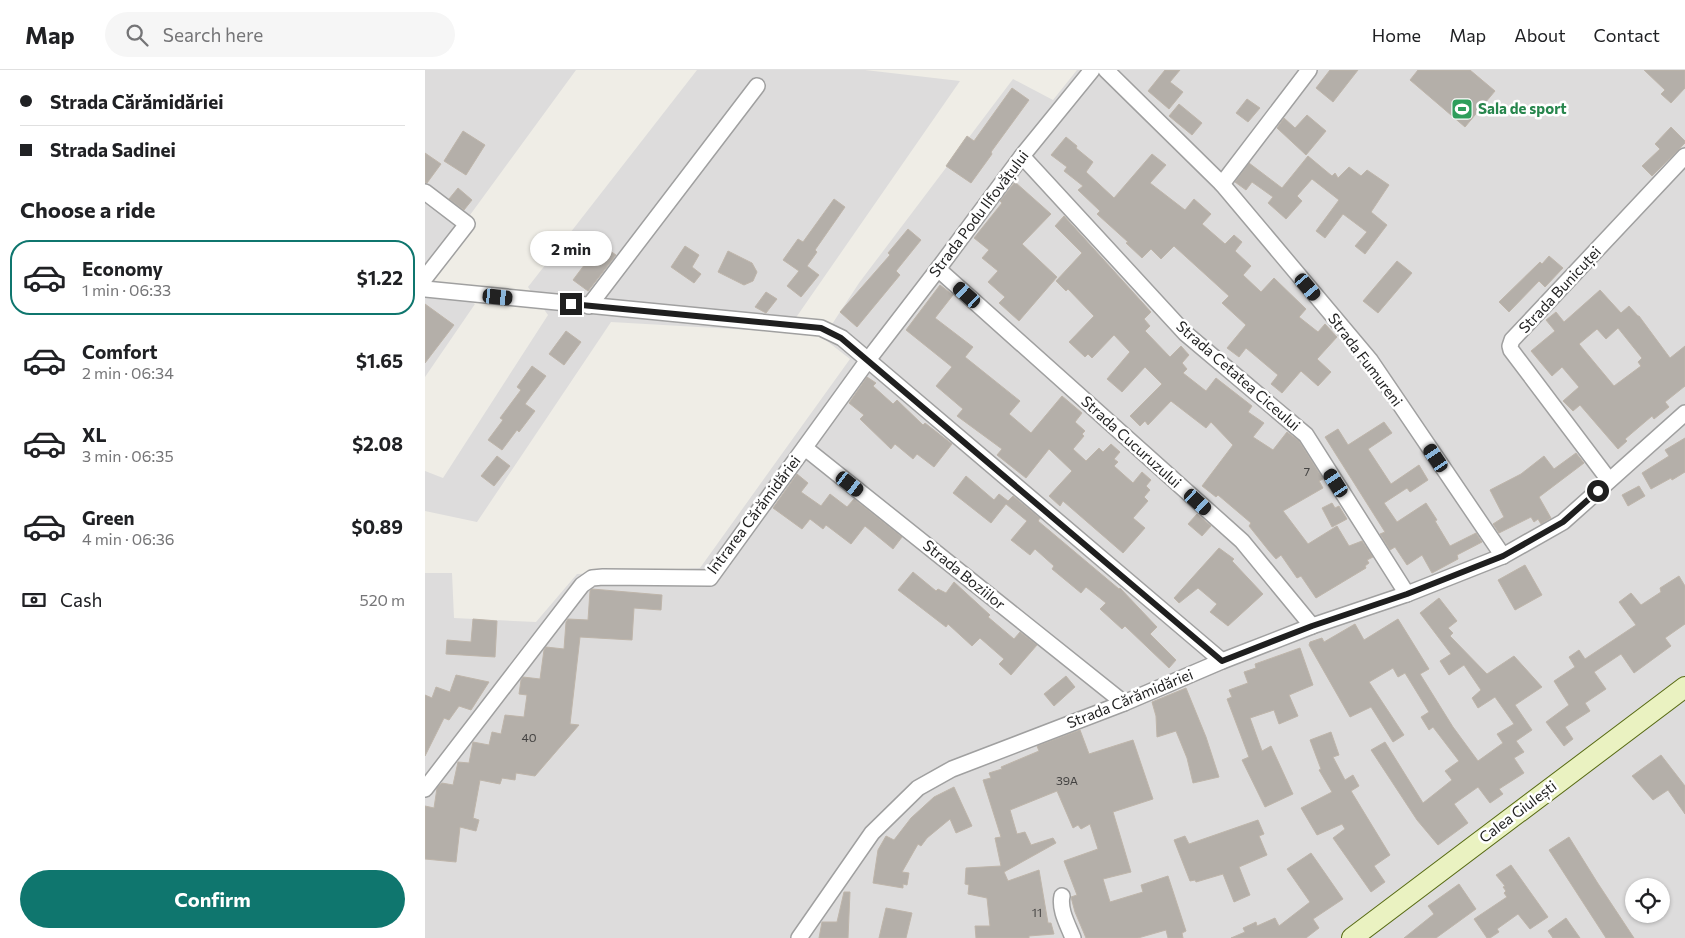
<!DOCTYPE html>
<meta charset="utf-8">
<style>
:root{--surface:#fff;--page:#f6f6f6;--text:#202124;--muted:#757577;--line:#e0e0e0;--accent:#0f766e}
body{margin:0;font-family:Commissioner,sans-serif;background:var(--page);color:var(--text);height:100vh;display:flex;flex-direction:column;font-size:19px;white-space:nowrap}
*{box-sizing:border-box;margin:0}
p{font-size:16px;color:var(--muted)}
.icon{flex:none;width:28px;height:28px;fill:none;stroke:currentColor;stroke-width:2;stroke-linecap:round;stroke-linejoin:round}
.map{position:relative;flex:1;overflow:hidden}
.panel{display:flex;flex-direction:column;background:var(--surface);width:425px}
.panel>*{flex:none}
.banner{display:grid;align-content:center;height:110px;padding:0 20px;background:var(--surface)}
.tools{position:absolute;left:1200px;top:808px;display:grid;gap:10px}
.tools a{display:grid;place-items:center;width:45px;height:45px;border-radius:50%;background:var(--surface);box-shadow:0 1px 4px #0004;font-size:25px}
.end{position:absolute;width:22px;height:22px;margin:-11px;border:6px solid #1f1f1f;background:#fff;box-shadow:0 0 0 2px #fff}
.from{border-radius:50%}
.bubble{position:absolute;height:35px;border-radius:18px;background:var(--surface);box-shadow:0 1px 4px #0004;font-size:16px;font-weight:700;line-height:35px;text-align:center}
.car{position:absolute;width:15px;height:30px;margin:-15px -8px;border-radius:6px;box-shadow:0 0 4px 1px #0007;background:linear-gradient(#222 24%,#8ab4d8 0 40%,#222 0 76%,#8ab4d8 0 86%,#222 0)}
.banner b{display:flex;align-items:center;gap:18px;height:48px;font-size:19px}
.banner b+b{border-top:1px solid var(--line)}
.banner i{width:12px;height:12px;background:var(--text)}
ul{padding:0;list-style:none}
li{display:flex;align-items:center;gap:15px;height:75px;margin:0 10px 8px;padding:0 10px;border:2px solid transparent;border-radius:20px}
li div{flex:1}
li b{display:block;font-size:19px}
li em{font-style:normal;font-weight:700}
li.selected{border-color:var(--accent)}
li>.icon{width:45px;height:45px;stroke-width:1.5}
h2{padding:0 20px;font-size:22px;line-height:60px}
.pay{display:flex;align-items:center;gap:12px;height:55px;padding:0 20px;font-size:19px}
.pay p{margin-inline-start:auto}
.action{display:flex;gap:10px;margin-top:auto;padding:10px 20px}
.action a{flex:1;height:58px;border-radius:30px;background:var(--accent);color:#fff;font-size:20px;font-weight:700;line-height:58px;text-align:center}
header{display:flex;align-items:center;gap:30px;box-sizing:border-box;height:70px;padding:0 25px;background:var(--surface);border-bottom:1px solid var(--line)}
header strong{font-size:24px}
nav{display:flex;gap:28px;margin-inline-start:auto;font-size:18px}
.search{width:350px;height:45px;background:var(--page);display:flex;align-items:center;gap:12px;box-sizing:border-box;padding:0 18px;border-radius:28px;color:var(--muted);font-size:19px}
main{display:flex;flex:1;min-height:0}
.map>svg:first-child{display:block}
.residential{fill:#dddcdc;fill-rule:evenodd}
.building{fill:#b4afa9;stroke:#beb5aa;fill-rule:evenodd}
.lines{fill:none;stroke-linecap:round;stroke-linejoin:round}
.minor-casing{stroke:#a0a0a0;stroke-width:18}
.secondary-casing{stroke:#576a12;stroke-width:22}
.minor{stroke:#fff;stroke-width:15}
.secondary{stroke:#eaf2c1;stroke-width:20}
.route{stroke:#1f1f1f;stroke-width:6}
.labels{text-anchor:middle;stroke-width:5;stroke-linejoin:round;paint-order:stroke}
.number-label{font-size:12px;fill:#444342}
.leisure-label{font-size:15px;font-weight:bold;fill:#27864d;stroke:#fff;text-anchor:start}
.street-label{font-size:15px;fill:#1f1f1f;stroke:#fff}
</style>
<header>
<strong>Map</strong>
<div class="search"><svg class="icon" aria-label="search" viewBox="0 0 24 24"><circle cx="10" cy="10" r="6"/><path d="M15 15l6 6"/></svg>Search here</div>
<nav><a>Home</a><a>Map</a><a>About</a><a>Contact</a></nav>
</header>
<main>
<section class="panel">
<div class="banner">
<b><i class="from"></i>Strada Cărămidăriei</b>
<b><i></i>Strada Sadinei</b>
</div>
<h2>Choose a ride</h2>
<ul>
<li class="selected"><svg class="icon" aria-label="car" viewBox="0 0 24 24"><path d="M5 17H2v-5l4-1 3-4h7l3 4 3 1v5h-3M9 17h6M6 11h13"/><circle cx="7" cy="17" r="2"/><circle cx="17" cy="17" r="2"/></svg><div><b>Economy</b><p>1 min · 06:33</p></div><em>$1.22</em></li>
<li><svg class="icon" aria-label="car" viewBox="0 0 24 24"><path d="M5 17H2v-5l4-1 3-4h7l3 4 3 1v5h-3M9 17h6M6 11h13"/><circle cx="7" cy="17" r="2"/><circle cx="17" cy="17" r="2"/></svg><div><b>Comfort</b><p>2 min · 06:34</p></div><em>$1.65</em></li>
<li><svg class="icon" aria-label="car" viewBox="0 0 24 24"><path d="M5 17H2v-5l4-1 3-4h7l3 4 3 1v5h-3M9 17h6M6 11h13"/><circle cx="7" cy="17" r="2"/><circle cx="17" cy="17" r="2"/></svg><div><b>XL</b><p>3 min · 06:35</p></div><em>$2.08</em></li>
<li><svg class="icon" aria-label="car" viewBox="0 0 24 24"><path d="M5 17H2v-5l4-1 3-4h7l3 4 3 1v5h-3M9 17h6M6 11h13"/><circle cx="7" cy="17" r="2"/><circle cx="17" cy="17" r="2"/></svg><div><b>Green</b><p>4 min · 06:36</p></div><em>$0.89</em></li>
</ul>
<div class="pay"><svg class="icon" aria-label="cash" viewBox="0 0 24 24"><path d="M3 7h18v10H3z"/><circle cx="12" cy="12" r="2"/></svg>Cash<p>520 m</p></div>
<div class="action"><a>Confirm</a></div>
</section>
<div class="map">
<svg width="1260" height="868" viewBox="0 0 1260 868">
<rect width="100%" height="100%" fill="#efede6"/>
<!-- residential -->
<g class="residential">
<path d="M0,0H151L45,145L50,151L9,210L50,234L0,307Z"/>
<path d="M272,0H440L535,11L361,262L186,252L52,452L0,441V401L18,408L123,245L103,217Z"/>
<path d="M652,0H1260V868H0V503H27L29,548L111,552L152,504L275,498L425,289L398,268L434,213L588,9L628,30ZM1209,816H1236V844H1209Z"/>
</g>
<!-- building -->
<g class="building">
<path d="M740,0H755L745,12L758,22L744,39L723,21Z"/>
<path d="M905,0H933L908,32L891,18Z"/>
<path d="M993,0H1045L1070,21L1040,57L985,10Z"/>
<path d="M1219,0H1260V18L1246,33L1236,24L1240,20Z"/>
<path d="M587,18L604,30L566,82L567,84L546,113L521,96L542,66L549,71Z"/>
<path d="M822,29L835,38L823,52L811,43Z"/>
<path d="M754,34L777,53L767,65L744,46Z"/>
<path d="M882,45L901,61L881,85L852,58L859,48L870,58Z"/>
<path d="M1246,57L1260,71V73L1227,106L1217,96L1235,79L1230,74Z"/>
<path d="M38,61L60,75L41,105L19,91Z"/>
<path d="M641,67L652,76L651,78L668,92L661,102L689,128L727,84L741,95L725,113L760,140L769,129L786,144L777,154L800,174L809,165L817,172L810,181L826,196L818,205L836,222L849,208L881,239L874,247L893,262L900,254L912,267L892,289L906,302L893,316L876,301L857,323L846,314L853,305L821,278L814,287L802,278L821,255L797,233L804,226L749,176L736,189L726,179L717,188L701,173L703,172L672,144L675,141L653,120L658,116L639,101L642,97L626,85Z"/>
<path d="M0,83L16,94L2,113H0Z"/>
<path d="M883,86L907,106L910,103L913,108L924,97L936,106L942,100L964,115L946,142L962,155L940,184L930,176L942,162L918,144L900,168L891,161L914,130L887,109L872,126L877,131L861,149L843,133L848,127L827,112L821,120L810,112L824,93L857,118Z"/>
<path d="M590,112L626,144L597,174L632,207L594,251L574,233L580,227L563,212L573,201L557,188L564,180L549,168L577,133L575,131Z"/>
<path d="M33,118L47,130L39,140L24,129Z"/>
<path d="M409,129L420,137L390,180L392,182L382,196L394,205L376,227L362,216L374,201L358,190L373,169L378,172Z"/>
<path d="M639,146L726,242L719,249L725,256L720,261L745,287L756,276L764,285L757,293L762,299L758,303L781,321L791,308L827,336L823,342L839,353L828,367L848,380L862,362L874,371L898,409L894,411L898,418L858,441L883,474L912,456L924,476L937,471L948,487L942,490L944,493L940,496L941,498L891,528L876,506L872,508L856,485L851,489L844,481L824,456L826,453L793,425L791,427L777,416L808,375L786,352L781,358L746,331L723,355L720,351L715,356L705,346L737,314L720,297L697,322L682,309L705,282L689,265L667,288L663,284L660,287L644,272L669,246L643,219L641,221L631,211L657,183L630,156Z"/>
<path d="M483,159L496,170L471,201L475,205L432,257L415,242L465,185L463,183Z"/>
<path d="M175,174L191,185L163,221L148,210Z"/>
<path d="M260,176L274,185L267,197L276,204L269,213L246,197Z"/>
<path d="M303,181L327,193L332,202L328,211L319,215L293,202Z"/>
<path d="M1124,186L1138,198L1120,217L1114,211L1084,242L1074,232L1115,192L1117,194Z"/>
<path d="M972,191L987,203L953,243L938,231Z"/>
<path d="M515,215L528,225L510,248L548,277L540,287L595,331L584,344L606,363L637,326L657,343L650,352L660,361L657,364L659,366L648,379L661,391L674,378L678,382L686,374L695,382L689,389L693,392L689,396L708,413L717,402L726,410L721,416L725,420L719,427L723,431L708,448L720,458L698,483L638,431L635,436L624,426L647,401L624,379L601,408L572,385L577,379L532,346L538,339L511,316L527,297L481,260Z"/>
<path d="M1175,220L1196,243L1204,236L1213,246H1214L1245,288L1260,276V316L1240,332L1244,337L1229,349L1227,346L1200,369L1202,371L1193,379L1155,335L1148,341L1138,331L1154,317L1137,297L1127,306L1106,281L1130,261L1121,250L1131,242L1139,252ZM1193,258L1217,288L1213,292L1216,296L1189,316L1154,274L1172,259L1181,269Z"/>
<path d="M341,222L352,229L341,243L330,237Z"/>
<path d="M0,234L29,255L0,293Z"/>
<path d="M141,261L156,272L139,295L124,284Z"/>
<path d="M107,296L121,306L100,334L110,341L94,362L92,360L77,380L63,370L78,350L75,348L96,320L92,317Z"/>
<path d="M442,307L451,313L448,316L468,334L472,330L498,355L500,353L527,374L509,397L492,384L488,389L470,374L466,379L435,349L439,345L424,333Z"/>
<path d="M959,352L967,363L943,379L966,414L994,395L1003,410L985,422L982,418L959,433L972,452L1001,433L1012,450L1010,451L1025,476L1051,463L1057,472L1032,485L1033,489L1007,503L997,485L982,495L970,477L965,480L955,464L960,462L900,367L913,359L923,375Z"/>
<path d="M1260,368V402L1247,410L1246,408L1226,419L1217,403L1244,386L1240,380Z"/>
<path d="M1151,383L1159,393L1114,427L1126,448L1116,454L1113,449L1109,452L1106,447L1074,463L1068,454L1079,447L1065,420L1096,404L1119,386L1129,399Z"/>
<path d="M72,386L85,396L69,416L56,406Z"/>
<path d="M372,404L383,413L376,422L396,436L405,424L422,437L429,429L477,467L468,479L440,456L426,474L401,455L398,459L385,449L377,459L348,438Z"/>
<path d="M541,406L569,430L574,424L583,431L588,426L615,448L613,451L694,519L695,518L732,557L725,564L751,590L744,598L700,556L697,559L675,539L681,533L661,517L656,523L627,499L629,496L610,479L605,485L586,470L602,451L581,434L566,453L528,423Z"/>
<path d="M1214,416L1220,426L1203,436L1197,425Z"/>
<path d="M907,433L910,438L914,436L922,449L907,457L897,438Z"/>
<path d="M772,444L786,456L777,466L763,454Z"/>
<path d="M794,478L809,489L807,491L838,524L803,556L785,542L792,534L773,518L754,533L749,528Z"/>
<path d="M1100,495L1117,525L1090,540L1073,510Z"/>
<path d="M488,502L511,521L513,519L521,523L529,512L565,545L563,547L589,569L595,562L612,575L586,605L574,594L579,589L555,568L547,576L523,554L521,557L473,520Z"/>
<path d="M1254,506L1260,516V554L1240,568L1246,576L1209,603L1196,584L1169,602L1181,619L1160,633L1165,641L1140,657L1148,669L1139,676L1121,652L1144,635L1129,611L1150,597L1144,587L1154,580L1160,589L1211,555L1194,532L1206,523L1216,535L1236,522L1235,518Z"/>
<path d="M167,519L237,525L236,540L209,538L207,570L155,567L145,654L154,655L110,706L91,703L90,710L77,708L75,714L55,710L48,748L54,750L51,761L35,757L31,792L0,789V736L9,738L12,718L17,713L28,715L33,692L44,693L48,672L64,675L67,662L76,664L80,645L99,647L102,625L94,624L96,610L98,607L115,609L119,580L121,577L139,579L141,552L143,549L163,550L165,521Z"/>
<path d="M1014,528L1032,551L1023,558L1028,563L1025,566L1062,604L1089,586L1117,617L1090,635L1107,660L1091,671L1099,682L1089,688L1099,703L1074,719L1078,724L1065,733L1053,717L1029,734L1043,753L1013,775L992,750L946,680L960,672L998,733L1027,710L1020,701L1034,691L1008,657L1004,660L996,647L1004,642L980,603L973,607L968,598L944,612L979,665L968,672L946,637L925,647L884,575L885,572L897,568L899,572L930,554L939,570L973,549L1004,599L995,604L1028,657L1053,691L1078,673L1072,664L1089,654L1070,627L1053,638L1047,628L1056,620L1039,595L1024,605L1015,591L1026,584L995,543Z"/>
<path d="M48,549L72,551L70,587L21,584L22,570L46,572Z"/>
<path d="M875,578L888,615L864,625L873,646L854,654L849,640L825,648L837,681L846,676L868,724L840,737L817,690L824,687L802,629L807,627L804,620L823,613L819,602L831,598L830,594Z"/>
<path d="M31,605L64,612L46,640L34,636L24,650L19,648L0,686V625L7,628L11,617L25,622Z"/>
<path d="M641,606L650,617L629,636L619,624Z"/>
<path d="M761,618L781,667L794,707L768,713L762,688L751,661L732,667L731,646L727,632Z"/>
<path d="M655,660L664,684L708,670L728,729L688,742L706,802L678,809L685,832L718,822L716,815L743,806L761,861L757,863L758,868H743L741,860L713,868H661L650,842L646,827L652,825L639,791L673,779L665,754L656,759L653,755L648,758L632,721L585,740L592,764L600,762L606,775L628,768L631,773L579,802L583,811L614,800L623,853H626L629,864L604,866V868H551L550,856H565L562,828L543,824L544,815L540,814L541,798L576,796L570,768L576,767L558,710L566,708L564,703L577,699L576,697L614,681L612,676Z"/>
<path d="M906,662L914,685L908,687L920,710L928,705L934,716L926,721L965,785L949,796L960,812L946,822L908,768L920,759L917,754L892,765L876,738L907,722L894,700L896,699L885,670Z"/>
<path d="M1236,685L1260,716V744L1243,720L1228,730L1207,706Z"/>
<path d="M529,717L547,756L531,763L525,749L502,768L496,776L493,774L477,802L484,803L482,815L478,814V818L448,813L453,780L461,766L469,770L486,748L509,727Z"/>
<path d="M833,750L839,764L834,766L842,785L814,797L825,825L809,832L798,804L771,812L770,810L765,811L749,770L760,766L764,774Z"/>
<path d="M1144,767L1172,812L1209,868H1181L1124,780Z"/>
<path d="M886,783L918,829L888,849L894,858L881,868H806L820,862L818,858L831,852L832,856L850,848L854,856L885,832L862,799Z"/>
<path d="M1086,795L1123,847L1105,859L1093,844L1072,859L1074,862L1065,868H1062L1049,849L1082,827L1079,823L1081,821L1078,817L1080,816L1071,805Z"/>
<path d="M1034,814L1051,839L1011,868H979L1009,844L1003,836Z"/>
<path d="M419,822H425L423,868H394L397,852H412Z"/>
<path d="M461,838L487,843L481,868H454Z"/>
<path d="M1141,848L1155,868H1128L1123,861Z"/>
</g>
<g class="lines">
<!-- minor casing -->
<g class="minor-casing">
<g id="minor">
<path d="M681,0L797,114L945,290L1078,486"/>
<path d="M597,86L760,263L881,365L982,524"/>
<path d="M797,114L884,0"/>
<path d="M0,122L42,154L0,208"/>
<path d="M513,199L817,471L887,556"/>
<path d="M0,219L396,258L417,268L797,591"/>
<path d="M164,236L332,16"/>
<path d="M380,378L699,633"/>
<path d="M1184,410L1086,280L1085,276L1087,270L1260,86"/>
<path d="M0,719L157,515L167,508L178,507L285,508L443,290L513,199L597,86L667,0"/>
<path d="M637,826C634,840 643,855 648,868"/>
<path d="M374,868L447,763L493,718L527,699L699,633L797,591L887,556L982,524L1078,486L1138,452L1260,343"/>
</g>
</g>
<!-- secondary casing -->
<g class="secondary-casing">
<path id="secondary" d="M927,868L1260,617"/>
</g>
<!-- minor -->
<use href="#minor" class="minor"/>
<!-- secondary -->
<use href="#secondary" class="secondary"/>
</g>
<g class="lines">
<!-- route -->
<path class="route" d="M146,234L396,258L416,268L797,591L887,556L982,524L1078,486L1138,452L1173,421"/>
</g>
<!-- icons -->
<defs>
<g id="stadium-square" transform="scale(1.125)"><rect x="-9" y="-9" width="18" height="18" rx="4" fill="#2e9e5b" stroke="#fff"/><path d="M0-5a6.5 5 0 1 0 0 10a6.5 5 0 1 0 0-10ZM-3.5-1.8h7v3.6h-7Z" fill="#fff"/></g>
</defs>
<g fill-rule="evenodd">
<use href="#stadium-square" x="1037" y="39"/>
</g>
<g class="labels">
<!-- number labels -->
<g class="number-label">
<text x="882" y="406">7</text>
<text x="104" y="672">40</text>
<text x="642" y="715">39A</text>
<text x="612" y="847">11</text>
</g>
<!-- leisure labels -->
<g class="leisure-label">
<text x="1053" y="44">Sala de sport</text>
</g>
<!-- street labels -->
<g class="street-label">
<text transform="translate(554 144) rotate(-53)" y="5">Strada Podu Ilfovățului</text>
<text transform="translate(1135 220) rotate(-47)" y="5">Strada Bunicuței</text>
<text transform="translate(940 290) rotate(53)" y="5">Strada Fumureni</text>
<text transform="translate(813 306) rotate(41)" y="5">Strada Cetatea Ciceului</text>
<text transform="translate(706 372) rotate(42)" y="5">Strada Cucuruzului</text>
<text transform="translate(329 445) rotate(-53)" y="5">Intrarea Cărămidăriei</text>
<text transform="translate(539 505) rotate(39)" y="5">Strada Boziilor</text>
<text transform="translate(705 629) rotate(-22)" y="5">Strada Cărămidăriei</text>
<text transform="translate(1093 742) rotate(-37)" y="5">Calea Giulești</text>
</g>
</g>
</svg>
<div class="tools">
<a><svg class="icon" aria-label="locate" viewBox="0 0 24 24"><circle cx="12" cy="12" r="6"/><path d="M12 2v4M12 18v4M2 12h4M18 12h4"/></svg></a>
</div>
<i class="end from" style="left:1173px;top:421px"></i>
<i class="end" style="left:146px;top:234px"></i>
<div class="bubble" style="left:105px;top:161px;width:82px">2 min</div>
<i class="car" style="left:883px;top:217px;rotate:140deg"></i>
<i class="car" style="left:542px;top:225px;rotate:312deg"></i>
<i class="car" style="left:73px;top:227px;rotate:96deg"></i>
<i class="car" style="left:1011px;top:388px;rotate:326deg"></i>
<i class="car" style="left:911px;top:413px;rotate:327deg"></i>
<i class="car" style="left:425px;top:414px;rotate:128deg"></i>
<i class="car" style="left:773px;top:432px;rotate:132deg"></i>
</div>
</main>
